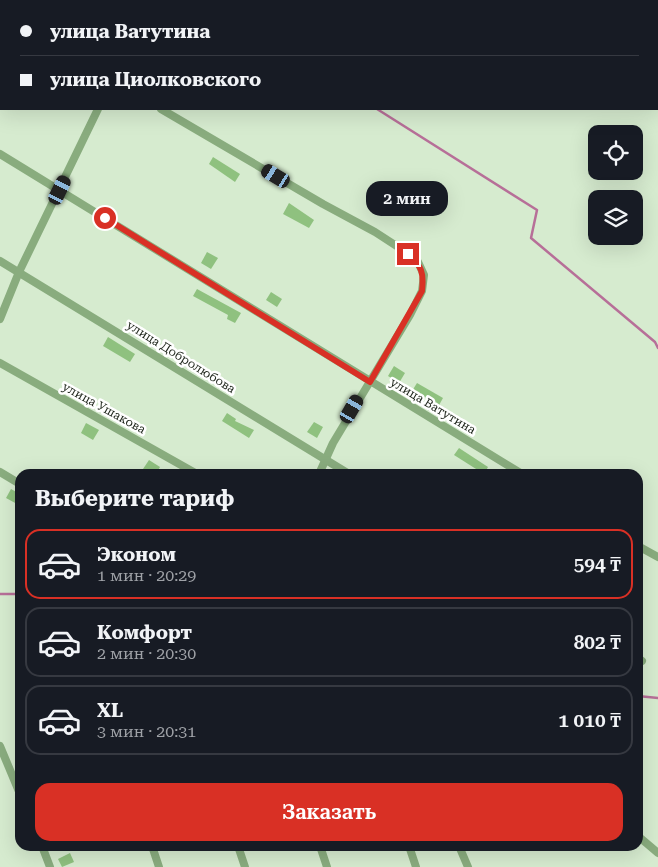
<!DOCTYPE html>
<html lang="ru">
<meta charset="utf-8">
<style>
:root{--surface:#171b24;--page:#20242c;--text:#f1f3f6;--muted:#9ea1a6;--line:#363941;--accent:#d93025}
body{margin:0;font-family:"Roboto Serif",serif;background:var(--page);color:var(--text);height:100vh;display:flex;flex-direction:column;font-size:19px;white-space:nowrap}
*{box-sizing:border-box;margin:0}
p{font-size:16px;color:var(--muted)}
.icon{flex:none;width:28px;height:28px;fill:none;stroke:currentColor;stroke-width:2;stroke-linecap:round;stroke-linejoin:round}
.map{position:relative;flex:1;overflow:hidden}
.drawer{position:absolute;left:15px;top:469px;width:628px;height:382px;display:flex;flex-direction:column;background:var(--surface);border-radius:15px;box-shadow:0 5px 20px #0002}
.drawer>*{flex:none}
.banner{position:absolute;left:0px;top:0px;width:659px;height:110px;box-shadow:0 5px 20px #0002;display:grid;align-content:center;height:110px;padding:0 20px;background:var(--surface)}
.controls{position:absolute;left:588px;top:125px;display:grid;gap:10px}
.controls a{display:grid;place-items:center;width:55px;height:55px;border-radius:10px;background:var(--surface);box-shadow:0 5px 20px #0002;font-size:25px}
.end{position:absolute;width:22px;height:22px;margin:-11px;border:6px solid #d93025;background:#fff;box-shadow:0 0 0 2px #fff}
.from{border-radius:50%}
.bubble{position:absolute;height:35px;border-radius:15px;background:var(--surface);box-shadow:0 5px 20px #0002;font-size:16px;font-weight:600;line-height:35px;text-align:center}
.car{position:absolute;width:15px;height:30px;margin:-15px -8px;border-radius:6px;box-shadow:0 0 4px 1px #0007;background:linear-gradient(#222 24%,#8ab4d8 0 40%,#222 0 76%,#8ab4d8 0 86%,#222 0)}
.banner b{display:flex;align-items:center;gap:18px;height:48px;font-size:19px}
.banner b+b{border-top:1px solid var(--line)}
.banner i{width:12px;height:12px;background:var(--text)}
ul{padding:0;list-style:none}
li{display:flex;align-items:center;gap:15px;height:70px;margin:0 10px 8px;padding:0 10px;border:2px solid var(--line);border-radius:15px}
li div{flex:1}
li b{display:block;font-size:19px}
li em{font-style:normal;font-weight:600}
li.selected{border-color:var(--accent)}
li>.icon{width:45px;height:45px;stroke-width:1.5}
h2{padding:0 20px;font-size:22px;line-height:60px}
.button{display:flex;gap:10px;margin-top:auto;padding:10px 20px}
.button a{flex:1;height:58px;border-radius:15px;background:var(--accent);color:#fff;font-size:20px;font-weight:600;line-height:58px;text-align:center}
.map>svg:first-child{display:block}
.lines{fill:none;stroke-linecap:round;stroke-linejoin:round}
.stream{stroke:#b76f98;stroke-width:2.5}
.building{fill:#8fc17f}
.minor{stroke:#89ac7e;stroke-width:8}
.route{stroke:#d93025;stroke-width:6}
.labels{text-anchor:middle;stroke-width:5;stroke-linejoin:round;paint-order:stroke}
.street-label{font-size:12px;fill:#1a2117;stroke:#fff}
</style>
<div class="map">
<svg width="658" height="867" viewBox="0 0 658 867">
<rect width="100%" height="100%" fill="#d6ebcf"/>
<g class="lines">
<!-- stream -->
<g class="stream">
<path d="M218,0L220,1"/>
<path d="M377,109L537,210L531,238L655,342L658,348"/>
<path d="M0,594H20"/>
<path d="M638,696L658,698"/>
</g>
</g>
<!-- building -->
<g class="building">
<path d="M213,157L240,174L235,182L209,164Z"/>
<path d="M289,203L314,220L309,228L283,214Z"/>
<path d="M207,252L218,258L211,269L201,263Z"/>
<path d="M197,289L241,313L235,323L227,319L228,315L193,296Z"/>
<path d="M271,292L282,299L277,307L266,300Z"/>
<path d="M108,337L135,354L130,362L103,346Z"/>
<path d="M394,366L405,373L399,383L388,376Z"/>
<path d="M417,383L443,398L438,407L412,391Z"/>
<path d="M227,413L236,419L235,421L254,430L249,438L222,421Z"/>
<path d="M314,422L323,427L317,438L307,432Z"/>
<path d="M86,423L99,430L93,440L81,433Z"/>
<path d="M459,448L488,467L484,474L454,455Z"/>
<path d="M149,460L160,467L156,474L143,469Z"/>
<path d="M11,489L20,494L17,504L6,498Z"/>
<path d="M70,853L74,862L62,867L58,859Z"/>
</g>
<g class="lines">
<!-- minor -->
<g class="minor">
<path d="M451,0L452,1"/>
<path d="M586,0L588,1"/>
<path d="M489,1L490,0"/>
<path d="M0,13L1,14"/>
<path d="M161,109L323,204L375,232L409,254L418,262L424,275L422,291L410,315L333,443L319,474"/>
<path d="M0,154L522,474"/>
<path d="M0,261L349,474"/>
<path d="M0,319L19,272L98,109"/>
<path d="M0,363L197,474"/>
<path d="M0,472L20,484"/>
<path d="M638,546L658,557"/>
<path d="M638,658L642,661"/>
<path d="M0,746L20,794"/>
<path d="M638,836L658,853"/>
<path d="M42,846L50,867"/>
<path d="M152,846L159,867"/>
<path d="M238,846L245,867"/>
<path d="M320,846L327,867"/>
<path d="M409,846L416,867"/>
<path d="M459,846L468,867"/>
</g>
</g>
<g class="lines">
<!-- route -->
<path class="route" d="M105,218L370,382L422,291C424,273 422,266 408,254"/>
</g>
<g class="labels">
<!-- street labels -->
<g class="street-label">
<text transform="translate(181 357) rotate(32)" y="4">улица Добролюбова</text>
<text transform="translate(433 406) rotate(31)" y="4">улица Ватутина</text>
<text transform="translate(104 408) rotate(29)" y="4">улица Ушакова</text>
</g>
</g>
</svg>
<div class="controls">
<a><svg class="icon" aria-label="locate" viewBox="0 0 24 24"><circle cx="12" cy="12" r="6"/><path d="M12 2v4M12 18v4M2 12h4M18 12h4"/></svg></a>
<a><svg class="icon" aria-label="layers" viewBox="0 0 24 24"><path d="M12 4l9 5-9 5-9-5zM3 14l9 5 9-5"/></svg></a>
</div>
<i class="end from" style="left:105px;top:218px"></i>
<i class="end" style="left:408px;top:254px"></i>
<div class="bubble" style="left:366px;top:181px;width:82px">2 мин</div>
<i class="car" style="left:276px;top:176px;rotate:301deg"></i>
<i class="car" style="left:60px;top:190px;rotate:26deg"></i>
<i class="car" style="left:352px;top:409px;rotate:30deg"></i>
<div class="banner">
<b><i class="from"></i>улица Ватутина</b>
<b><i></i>улица Циолковского</b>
</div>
<section class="drawer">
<h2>Выберите тариф</h2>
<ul>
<li class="selected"><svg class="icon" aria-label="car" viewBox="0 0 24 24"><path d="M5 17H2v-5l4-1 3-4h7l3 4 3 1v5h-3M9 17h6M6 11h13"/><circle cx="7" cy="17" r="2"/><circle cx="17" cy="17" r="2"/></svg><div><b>Эконом</b><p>1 мин · 20:29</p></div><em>594 ₸</em></li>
<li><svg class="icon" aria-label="car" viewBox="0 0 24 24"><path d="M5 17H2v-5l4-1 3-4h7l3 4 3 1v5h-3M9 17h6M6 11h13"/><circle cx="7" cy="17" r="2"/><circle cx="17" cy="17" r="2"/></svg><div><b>Комфорт</b><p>2 мин · 20:30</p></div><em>802 ₸</em></li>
<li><svg class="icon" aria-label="car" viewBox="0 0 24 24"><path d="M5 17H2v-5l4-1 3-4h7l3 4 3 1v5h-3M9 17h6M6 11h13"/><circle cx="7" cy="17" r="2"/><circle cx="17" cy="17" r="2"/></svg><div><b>XL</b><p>3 мин · 20:31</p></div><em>1 010 ₸</em></li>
</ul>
<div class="button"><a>Заказать</a></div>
</section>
</div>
